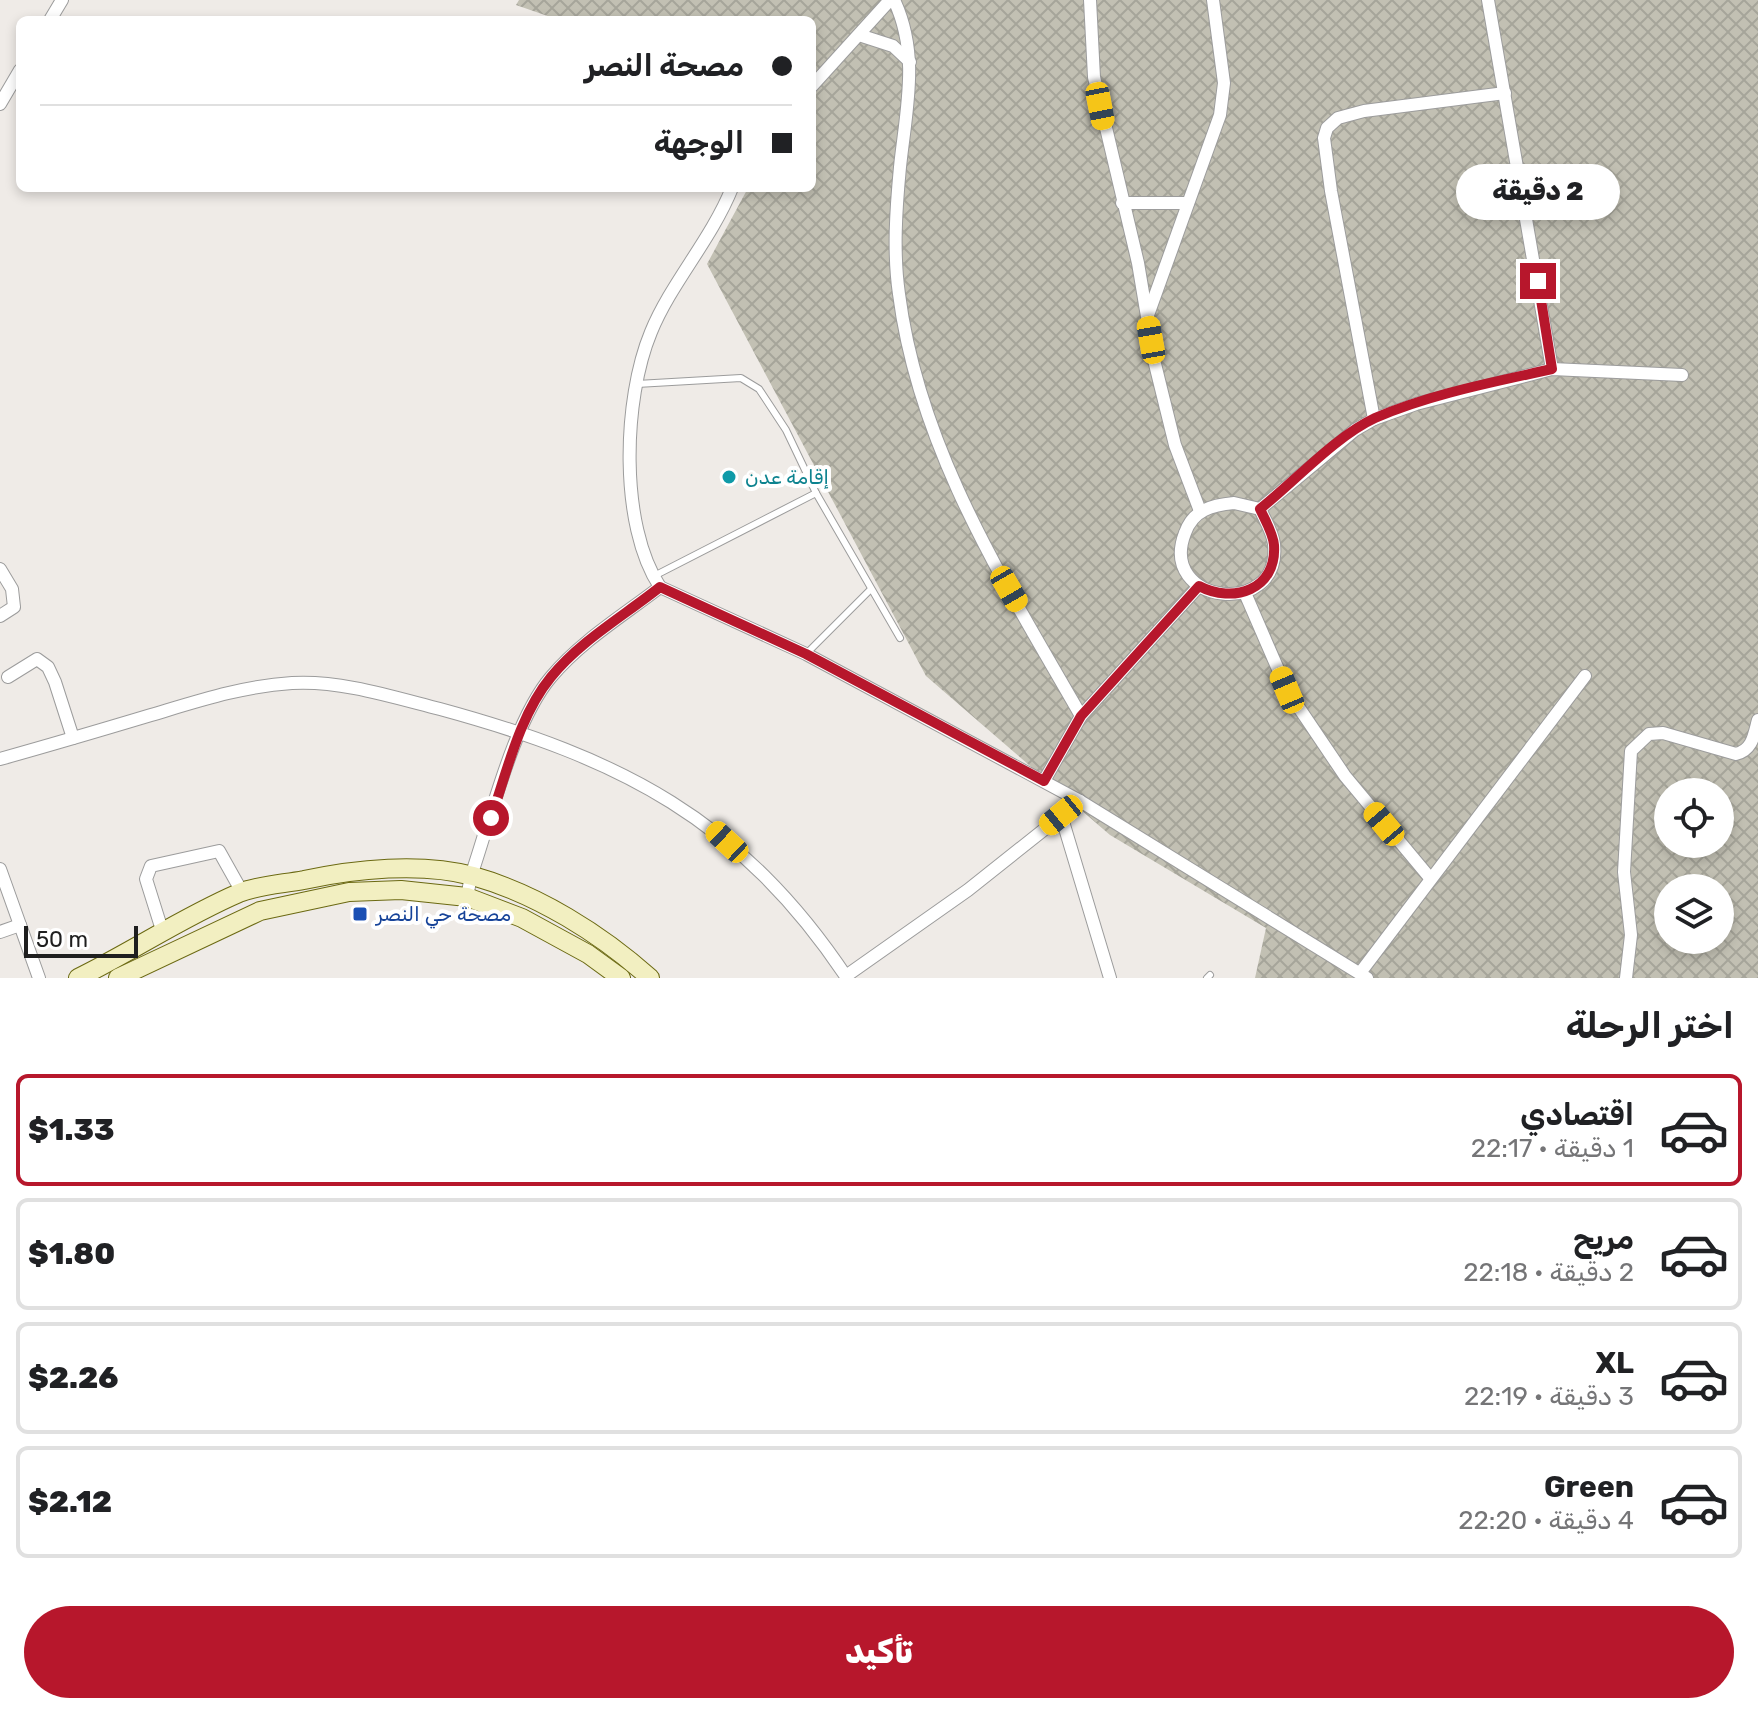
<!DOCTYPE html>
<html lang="ar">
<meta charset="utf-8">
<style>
:root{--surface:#fff;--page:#f2f2f2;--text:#202124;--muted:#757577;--line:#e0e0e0;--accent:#b7172c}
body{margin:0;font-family:Rubik,Cairo,sans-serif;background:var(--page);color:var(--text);direction:rtl;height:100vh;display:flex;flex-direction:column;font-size:30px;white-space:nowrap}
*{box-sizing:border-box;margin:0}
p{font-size:26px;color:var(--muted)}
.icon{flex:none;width:44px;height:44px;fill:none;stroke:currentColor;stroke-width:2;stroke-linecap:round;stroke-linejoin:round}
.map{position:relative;height:978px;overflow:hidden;direction:ltr}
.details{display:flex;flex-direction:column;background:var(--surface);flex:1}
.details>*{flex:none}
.top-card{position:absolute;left:16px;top:16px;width:800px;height:176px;border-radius:12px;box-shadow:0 4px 12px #0003;direction:rtl;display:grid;align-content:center;height:176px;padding:0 24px;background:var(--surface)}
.controls{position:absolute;left:1654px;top:778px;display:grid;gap:16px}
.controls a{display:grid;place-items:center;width:80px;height:80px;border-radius:50%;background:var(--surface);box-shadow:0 4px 12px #0003;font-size:40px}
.scale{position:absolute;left:24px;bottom:20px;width:114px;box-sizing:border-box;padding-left:8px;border:4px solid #1f1f1f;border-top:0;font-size:22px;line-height:28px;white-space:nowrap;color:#1f1f1f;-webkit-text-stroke:6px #fff;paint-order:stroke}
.end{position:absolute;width:36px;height:36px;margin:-18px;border:10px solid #b7172c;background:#fff;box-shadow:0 0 0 4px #fff}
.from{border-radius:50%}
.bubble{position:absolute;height:56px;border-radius:28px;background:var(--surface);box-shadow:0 4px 12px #0003;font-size:26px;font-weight:800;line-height:56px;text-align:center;direction:rtl}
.car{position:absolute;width:24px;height:48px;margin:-24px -12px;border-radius:10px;box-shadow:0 0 6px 2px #0007;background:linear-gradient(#f5c518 24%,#345 0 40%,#f5c518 0 76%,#345 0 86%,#f5c518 0)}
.top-card b{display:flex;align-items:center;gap:28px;height:76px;font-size:30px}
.top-card b+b{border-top:2px solid var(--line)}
.top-card i{width:20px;height:20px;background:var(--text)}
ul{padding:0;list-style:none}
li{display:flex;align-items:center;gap:24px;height:112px;margin:0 16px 12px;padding:0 8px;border:4px solid var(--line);border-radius:12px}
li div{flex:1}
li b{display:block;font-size:30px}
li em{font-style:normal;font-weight:800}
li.on{border-color:var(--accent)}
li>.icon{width:72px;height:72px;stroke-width:1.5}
h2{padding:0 24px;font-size:36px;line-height:96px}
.primary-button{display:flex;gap:16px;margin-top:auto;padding:16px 24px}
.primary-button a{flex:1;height:92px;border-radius:48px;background:var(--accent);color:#fff;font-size:32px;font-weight:800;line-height:92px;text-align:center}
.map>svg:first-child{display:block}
.construction{fill:url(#construction-cross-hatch);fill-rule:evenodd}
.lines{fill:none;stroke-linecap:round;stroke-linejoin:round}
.service-casing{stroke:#9c9c9c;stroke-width:8}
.minor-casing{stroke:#9c9c9c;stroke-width:14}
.secondary-casing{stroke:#6b6912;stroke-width:20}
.service{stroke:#fff;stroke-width:6}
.minor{stroke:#fff;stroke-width:12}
.secondary{stroke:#f2efc1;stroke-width:18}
.route{stroke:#b7172c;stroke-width:10}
.culture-dot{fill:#0f9aa8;stroke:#fff;stroke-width:3}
.transit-dot{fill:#1a4fb4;stroke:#fff;stroke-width:3}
.labels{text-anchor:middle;stroke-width:8;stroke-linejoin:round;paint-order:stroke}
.culture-label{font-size:20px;fill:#0d838f;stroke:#fff;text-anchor:start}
.transit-label{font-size:20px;fill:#164399;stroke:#fff;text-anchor:start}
</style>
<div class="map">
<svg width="1758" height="978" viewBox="0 0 1758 978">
<defs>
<pattern id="construction-cross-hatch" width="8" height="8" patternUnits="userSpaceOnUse" patternTransform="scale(2)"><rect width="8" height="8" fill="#c2c0b3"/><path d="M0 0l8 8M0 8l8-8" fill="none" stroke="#a6a59a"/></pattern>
</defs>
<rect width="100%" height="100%" fill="#efebe7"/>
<!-- construction -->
<path class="construction" d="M519,0H1758V978H1255L1266,928L1110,835L926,676L707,264L748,188H812V20H559L516,5ZM1668,792H1720V844H1668ZM1668,888H1720V940H1668Z"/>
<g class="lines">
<!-- service casing -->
<g class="service-casing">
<g id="service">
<path d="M637,384L741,378L759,389L786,430L816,493L900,638"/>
<path d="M656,575L816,493"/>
<path d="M806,654L870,590"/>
<path d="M1207,978L1210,975"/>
</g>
</g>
<!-- minor casing -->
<g class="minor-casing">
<g id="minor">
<path d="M894,0C920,55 906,109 900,167C896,209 893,253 899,294C919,450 1005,583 1081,716"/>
<path d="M1090,0L1094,77L1138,263L1155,364L1175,445L1200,511"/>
<path d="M1488,0L1552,369"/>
<path d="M50,20L62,0"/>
<path d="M859,35L893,46L910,62"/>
<path d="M812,86L890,0"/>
<path d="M0,104L20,70"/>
<path d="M1122,203H1188"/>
<path d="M1148,315L1220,115L1224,83L1213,0"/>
<path d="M1374,419L1331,191L1324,138L1327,128L1338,118L1364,111L1505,93"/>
<path d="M1234,503L1260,509C1265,520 1273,533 1274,544C1282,619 1157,605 1185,533C1193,510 1212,505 1234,503Z"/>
<path d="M1260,509L1355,430L1374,419L1416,404L1552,369L1682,375"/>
<path d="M0,569L12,589L14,607L0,616"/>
<path d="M660,587C619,525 623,399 651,332C671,283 711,240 732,188"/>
<path d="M1245,593L1287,690L1345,776L1430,878"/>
<path d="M8,677L37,659L48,667L55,682L73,738"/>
<path d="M0,759C50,745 101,730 151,715C198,701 243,686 292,683C340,680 393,697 440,709C620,758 741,819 847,978"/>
<path d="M1044,781L1081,716L1199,586"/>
<path d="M1061,815L1110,978"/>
<path d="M0,869L39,978"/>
<path d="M467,897L471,876C491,818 513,722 551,677C581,641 624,615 660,587L806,654L1080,801L1367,978"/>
<path d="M162,930L146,879L151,866L219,851L242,892"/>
<path d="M0,932L20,925"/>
<path d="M1360,973L1585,676"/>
<path d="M846,976L968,890L1080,801"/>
<path d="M1626,978L1631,935L1624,872L1631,751L1649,734L1663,733L1736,754C1753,750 1754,734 1758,720"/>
</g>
</g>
<!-- secondary casing -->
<g class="secondary-casing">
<g id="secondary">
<path d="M78,978C133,951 183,917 239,893C259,885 283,884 304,880C355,869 421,862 473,876C537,894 601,934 650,978"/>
<path d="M118,978L260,911L349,892L401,890L467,897L522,918L588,954L621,978"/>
</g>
</g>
<!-- service -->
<use href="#service" class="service"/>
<!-- minor -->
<use href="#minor" class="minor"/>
<!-- secondary -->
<use href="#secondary" class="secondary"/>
</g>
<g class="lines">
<!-- route -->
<path class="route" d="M491,818C507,772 519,716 551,677C580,641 625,615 660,587L806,654L1044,781L1081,716L1199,586C1233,604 1277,590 1274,545C1273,533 1265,520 1260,509C1294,482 1336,436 1375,418C1430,394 1494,382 1552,369L1538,281"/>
</g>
<!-- markers -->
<circle class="culture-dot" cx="729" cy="477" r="8"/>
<rect class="transit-dot" x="352" y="906" width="16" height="16" rx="4"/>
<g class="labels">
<!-- culture labels -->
<g class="culture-label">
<text x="745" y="484">إقامة عدن</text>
</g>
<!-- transit labels -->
<g class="transit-label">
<text x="376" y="921">مصحة حي النصر</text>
</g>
</g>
</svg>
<div class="controls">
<a><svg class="icon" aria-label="locate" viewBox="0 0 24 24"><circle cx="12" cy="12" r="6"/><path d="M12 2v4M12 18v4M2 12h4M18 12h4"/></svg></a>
<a><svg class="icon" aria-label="layers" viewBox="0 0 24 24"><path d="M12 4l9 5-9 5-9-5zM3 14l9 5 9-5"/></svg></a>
</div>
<div class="scale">50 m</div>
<i class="end from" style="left:491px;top:818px"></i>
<i class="end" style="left:1538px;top:281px"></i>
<div class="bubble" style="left:1456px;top:164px;width:164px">2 دقيقة</div>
<i class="car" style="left:1100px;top:106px;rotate:169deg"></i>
<i class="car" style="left:1151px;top:340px;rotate:350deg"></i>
<i class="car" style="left:1009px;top:589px;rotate:150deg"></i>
<i class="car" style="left:1287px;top:690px;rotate:337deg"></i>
<i class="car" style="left:1061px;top:815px;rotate:231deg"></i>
<i class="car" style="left:1384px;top:824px;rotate:320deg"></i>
<i class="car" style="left:727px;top:842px;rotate:313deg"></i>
<div class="top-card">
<b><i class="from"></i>مصحة النصر</b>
<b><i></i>الوجهة</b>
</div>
</div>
<section class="details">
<h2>اختر الرحلة</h2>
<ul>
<li class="on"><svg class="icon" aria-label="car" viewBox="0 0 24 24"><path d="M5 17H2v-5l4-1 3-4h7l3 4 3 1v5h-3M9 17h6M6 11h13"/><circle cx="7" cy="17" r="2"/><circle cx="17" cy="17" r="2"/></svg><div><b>اقتصادي</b><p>1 دقيقة · 22:17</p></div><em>$1.33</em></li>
<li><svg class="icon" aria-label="car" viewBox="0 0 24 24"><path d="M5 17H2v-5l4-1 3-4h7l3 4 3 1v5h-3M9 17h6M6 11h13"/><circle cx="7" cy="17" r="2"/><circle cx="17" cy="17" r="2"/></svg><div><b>مريح</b><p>2 دقيقة · 22:18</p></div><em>$1.80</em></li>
<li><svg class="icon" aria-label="car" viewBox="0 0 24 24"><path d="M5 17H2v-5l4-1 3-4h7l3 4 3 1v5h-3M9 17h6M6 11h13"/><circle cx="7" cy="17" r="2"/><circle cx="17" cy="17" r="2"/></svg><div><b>XL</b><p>3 دقيقة · 22:19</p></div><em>$2.26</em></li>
<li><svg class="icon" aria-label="car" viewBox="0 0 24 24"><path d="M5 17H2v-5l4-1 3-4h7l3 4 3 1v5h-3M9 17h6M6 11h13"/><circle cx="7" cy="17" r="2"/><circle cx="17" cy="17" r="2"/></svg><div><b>Green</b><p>4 دقيقة · 22:20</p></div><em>$2.12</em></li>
</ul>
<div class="primary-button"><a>تأكيد</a></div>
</section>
